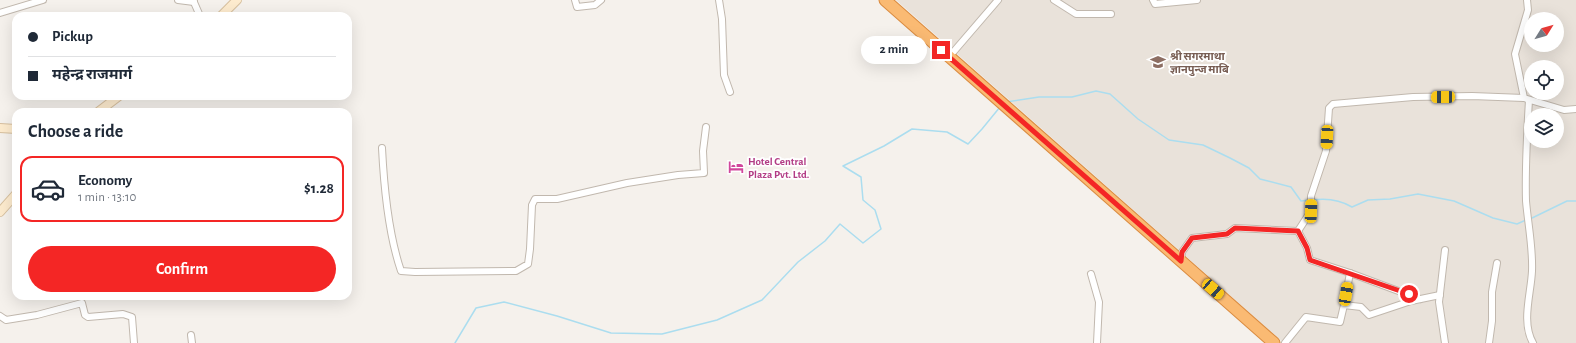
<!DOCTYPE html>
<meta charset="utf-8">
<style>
:root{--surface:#fff;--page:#f2f2f3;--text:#1f2937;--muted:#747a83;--line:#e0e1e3;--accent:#f42625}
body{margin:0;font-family:"Alegreya Sans","Noto Sans Devanagari",sans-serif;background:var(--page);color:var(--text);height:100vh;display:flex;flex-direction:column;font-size:15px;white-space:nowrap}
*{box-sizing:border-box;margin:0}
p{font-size:13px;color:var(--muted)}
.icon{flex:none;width:22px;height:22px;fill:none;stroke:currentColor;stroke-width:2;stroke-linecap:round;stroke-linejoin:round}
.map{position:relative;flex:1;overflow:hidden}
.details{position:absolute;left:12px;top:108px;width:340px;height:192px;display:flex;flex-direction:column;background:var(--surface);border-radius:12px;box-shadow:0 4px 16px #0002}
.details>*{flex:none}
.hud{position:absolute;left:12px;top:12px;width:340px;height:88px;border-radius:12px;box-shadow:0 4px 16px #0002;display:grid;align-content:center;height:88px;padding:0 16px;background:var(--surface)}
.needle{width:26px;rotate:53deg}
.controls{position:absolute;left:1524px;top:12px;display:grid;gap:8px}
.controls a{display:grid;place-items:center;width:40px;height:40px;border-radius:50%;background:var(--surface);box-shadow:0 4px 16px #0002;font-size:20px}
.end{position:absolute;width:18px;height:18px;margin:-9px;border:5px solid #f42625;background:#fff;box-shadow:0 0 0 2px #fff}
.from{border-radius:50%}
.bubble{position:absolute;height:28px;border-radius:14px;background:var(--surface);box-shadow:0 4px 16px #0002;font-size:13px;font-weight:700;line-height:28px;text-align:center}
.car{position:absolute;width:12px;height:24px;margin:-12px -6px;border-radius:5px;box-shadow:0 0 3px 1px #0007;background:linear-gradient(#f5c518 24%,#345 0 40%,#f5c518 0 76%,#345 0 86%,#f5c518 0)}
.hud b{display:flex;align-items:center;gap:14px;height:38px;font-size:15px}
.hud b+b{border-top:1px solid var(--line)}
.hud i{width:10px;height:10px;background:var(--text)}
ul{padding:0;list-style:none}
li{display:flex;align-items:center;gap:12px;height:66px;margin:0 8px 6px;padding:0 8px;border:2px solid transparent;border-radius:12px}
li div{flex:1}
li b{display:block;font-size:15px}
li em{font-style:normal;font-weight:700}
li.selected{border-color:var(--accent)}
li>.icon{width:36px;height:36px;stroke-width:1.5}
h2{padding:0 16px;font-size:18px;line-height:48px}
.action{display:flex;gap:8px;margin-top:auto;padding:8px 16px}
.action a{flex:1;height:46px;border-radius:24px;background:var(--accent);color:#fff;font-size:16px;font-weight:700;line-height:46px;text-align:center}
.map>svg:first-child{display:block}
.residential{fill:#e9e2da;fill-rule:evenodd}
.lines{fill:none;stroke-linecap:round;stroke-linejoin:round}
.stream{stroke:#abddef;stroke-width:1.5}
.street-casing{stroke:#c1b8ae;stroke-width:8}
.secondary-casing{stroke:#d7c09f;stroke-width:10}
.highway-casing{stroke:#da8c41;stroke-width:13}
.street{stroke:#fff;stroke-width:6}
.secondary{stroke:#fdebce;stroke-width:8}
.highway{stroke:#faba73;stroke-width:11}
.route{stroke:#f42625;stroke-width:5}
.labels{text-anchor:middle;stroke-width:3.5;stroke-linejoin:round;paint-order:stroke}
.education-label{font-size:11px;font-weight:bold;fill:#785e54;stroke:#fff;text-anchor:start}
.hotel-label{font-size:11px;font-weight:bold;fill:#b23c85;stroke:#fff;text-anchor:start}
</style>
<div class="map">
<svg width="1576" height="343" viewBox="0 0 1576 343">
<rect width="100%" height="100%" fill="#f5f1ec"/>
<!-- residential -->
<path class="residential" d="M896,0H1576V343H1284ZM1531,19H1557V45H1531ZM1531,67H1557V93H1531ZM1531,115H1557V141H1531Z"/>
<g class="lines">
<!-- stream -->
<g class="stream">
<path d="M1006,102L1039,97H1072L1096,91L1110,94L1138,119L1169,140L1203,145L1230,158L1249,168L1260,179L1291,187L1301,201L1310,200"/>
<path d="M1313,200C1327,198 1340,200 1352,207L1368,200L1390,199L1418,194L1454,201L1493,218L1517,224L1526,220"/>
<path d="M1530,219L1567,201H1576"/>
<path d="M455,343L476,308L504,302L557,316L611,333L662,334L717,320L762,300L798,262L825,241L840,224L863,243L881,229L875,210L863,200L861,177L843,166L884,146L912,129L947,132L968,144L982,129L1000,107"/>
</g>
<!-- street casing -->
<g class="street-casing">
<g id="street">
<path d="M178,0L194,2"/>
<path d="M193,0L200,16"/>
<path d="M575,0L577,7L595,5L601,0"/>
<path d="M719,0L722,19L724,75L730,92"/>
<path d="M1054,0L1076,14H1111"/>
<path d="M1153,0L1155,4L1197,0"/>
<path d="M1527,0L1528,10L1515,54L1524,98L1564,110L1576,109"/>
<path d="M0,13L43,0"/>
<path d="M949,57L998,0"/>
<path d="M1529,100C1527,133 1525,167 1526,201C1528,224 1533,248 1532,271C1531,294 1521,322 1533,343"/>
<path d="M382,148C384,188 388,233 401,271L415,272L516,271L528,264L530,249L532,205L535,199H557L627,183L678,175L704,173L703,151L706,127"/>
<path d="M1298,231L1311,211V196L1326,151L1329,108L1333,104L1413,97L1472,96L1524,98"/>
<path d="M1445,250L1439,302L1445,343"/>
<path d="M1181,261L1182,252L1192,238L1227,234L1235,228L1298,231L1307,248L1310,260L1350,273L1420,299"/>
<path d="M1091,274L1099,302L1097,343"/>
<path d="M1344,305L1350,273"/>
<path d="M0,316L6,320L37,315L82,303L85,315L88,317L123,314L132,317L134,343"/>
<path d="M191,335L192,343"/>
<path d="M1285,343L1306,317L1340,322L1344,305L1361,307L1369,315L1411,301L1440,295"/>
<path d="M1489,343L1492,321V292L1497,263"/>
</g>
</g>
<!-- secondary casing -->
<g class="secondary-casing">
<g id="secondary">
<path d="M221,16L237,0"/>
<path d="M98,112L119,96"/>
<path d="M0,128L16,129"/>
<path d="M0,212L16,194"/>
</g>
</g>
<!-- highway casing -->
<g class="highway-casing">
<path id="highway" d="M885,0L1274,343"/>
</g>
<!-- street -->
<use href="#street" class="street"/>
<!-- secondary -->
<use href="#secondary" class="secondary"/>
<!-- highway -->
<use href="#highway" class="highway"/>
</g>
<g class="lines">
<!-- route -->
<path class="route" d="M941,50L1181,261L1182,252L1192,238L1227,234L1235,228L1298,231L1307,248L1310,260L1409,294"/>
</g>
<!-- icons -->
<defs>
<g id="school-bare" transform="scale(1.2)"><path d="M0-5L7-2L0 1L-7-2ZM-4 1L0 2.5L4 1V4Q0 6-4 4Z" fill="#8d6e63" stroke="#fff" stroke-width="2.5" paint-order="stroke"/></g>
<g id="hotel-bare" transform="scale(1.2)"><path d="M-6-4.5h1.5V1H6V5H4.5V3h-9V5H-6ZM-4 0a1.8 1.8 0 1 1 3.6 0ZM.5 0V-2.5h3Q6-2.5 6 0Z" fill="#d1479c" stroke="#fff" stroke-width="2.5" paint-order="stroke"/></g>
</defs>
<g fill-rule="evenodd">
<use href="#school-bare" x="1158" y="62"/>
<use href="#hotel-bare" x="736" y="167"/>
</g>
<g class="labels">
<!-- education labels -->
<g class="education-label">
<text x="1170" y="60">श्री सगरमाथा<tspan x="1170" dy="13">ज्ञानपुन्ज माबि</tspan></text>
</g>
<!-- hotel labels -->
<g class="hotel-label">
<text x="748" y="165">Hotel Central<tspan x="748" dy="13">Plaza Pvt. Ltd.</tspan></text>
</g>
</g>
</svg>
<div class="controls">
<a><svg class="needle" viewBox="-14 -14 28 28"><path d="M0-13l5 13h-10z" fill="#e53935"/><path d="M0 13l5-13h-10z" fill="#747a83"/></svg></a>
<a><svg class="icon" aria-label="locate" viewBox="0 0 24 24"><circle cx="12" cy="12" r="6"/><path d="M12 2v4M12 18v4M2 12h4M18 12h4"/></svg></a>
<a><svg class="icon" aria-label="layers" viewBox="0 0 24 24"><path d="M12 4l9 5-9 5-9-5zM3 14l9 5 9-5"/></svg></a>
</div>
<i class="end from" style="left:1409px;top:294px"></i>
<i class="end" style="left:941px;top:50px"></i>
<div class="bubble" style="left:861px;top:36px;width:66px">2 min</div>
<i class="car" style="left:1443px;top:97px;rotate:269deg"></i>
<i class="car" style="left:1327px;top:137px;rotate:183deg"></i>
<i class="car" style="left:1311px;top:211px;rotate:2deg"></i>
<i class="car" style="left:1213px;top:289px;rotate:131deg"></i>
<i class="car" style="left:1346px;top:294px;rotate:10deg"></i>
<div class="hud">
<b><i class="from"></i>Pickup</b>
<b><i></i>महेन्द्र राजमार्ग</b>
</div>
<section class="details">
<h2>Choose a ride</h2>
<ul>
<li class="selected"><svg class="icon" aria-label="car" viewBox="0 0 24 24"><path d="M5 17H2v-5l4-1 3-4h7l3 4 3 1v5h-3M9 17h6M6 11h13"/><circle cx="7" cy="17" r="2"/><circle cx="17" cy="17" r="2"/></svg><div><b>Economy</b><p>1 min · 13:10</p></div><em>$1.28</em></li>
</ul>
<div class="action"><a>Confirm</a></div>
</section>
</div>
